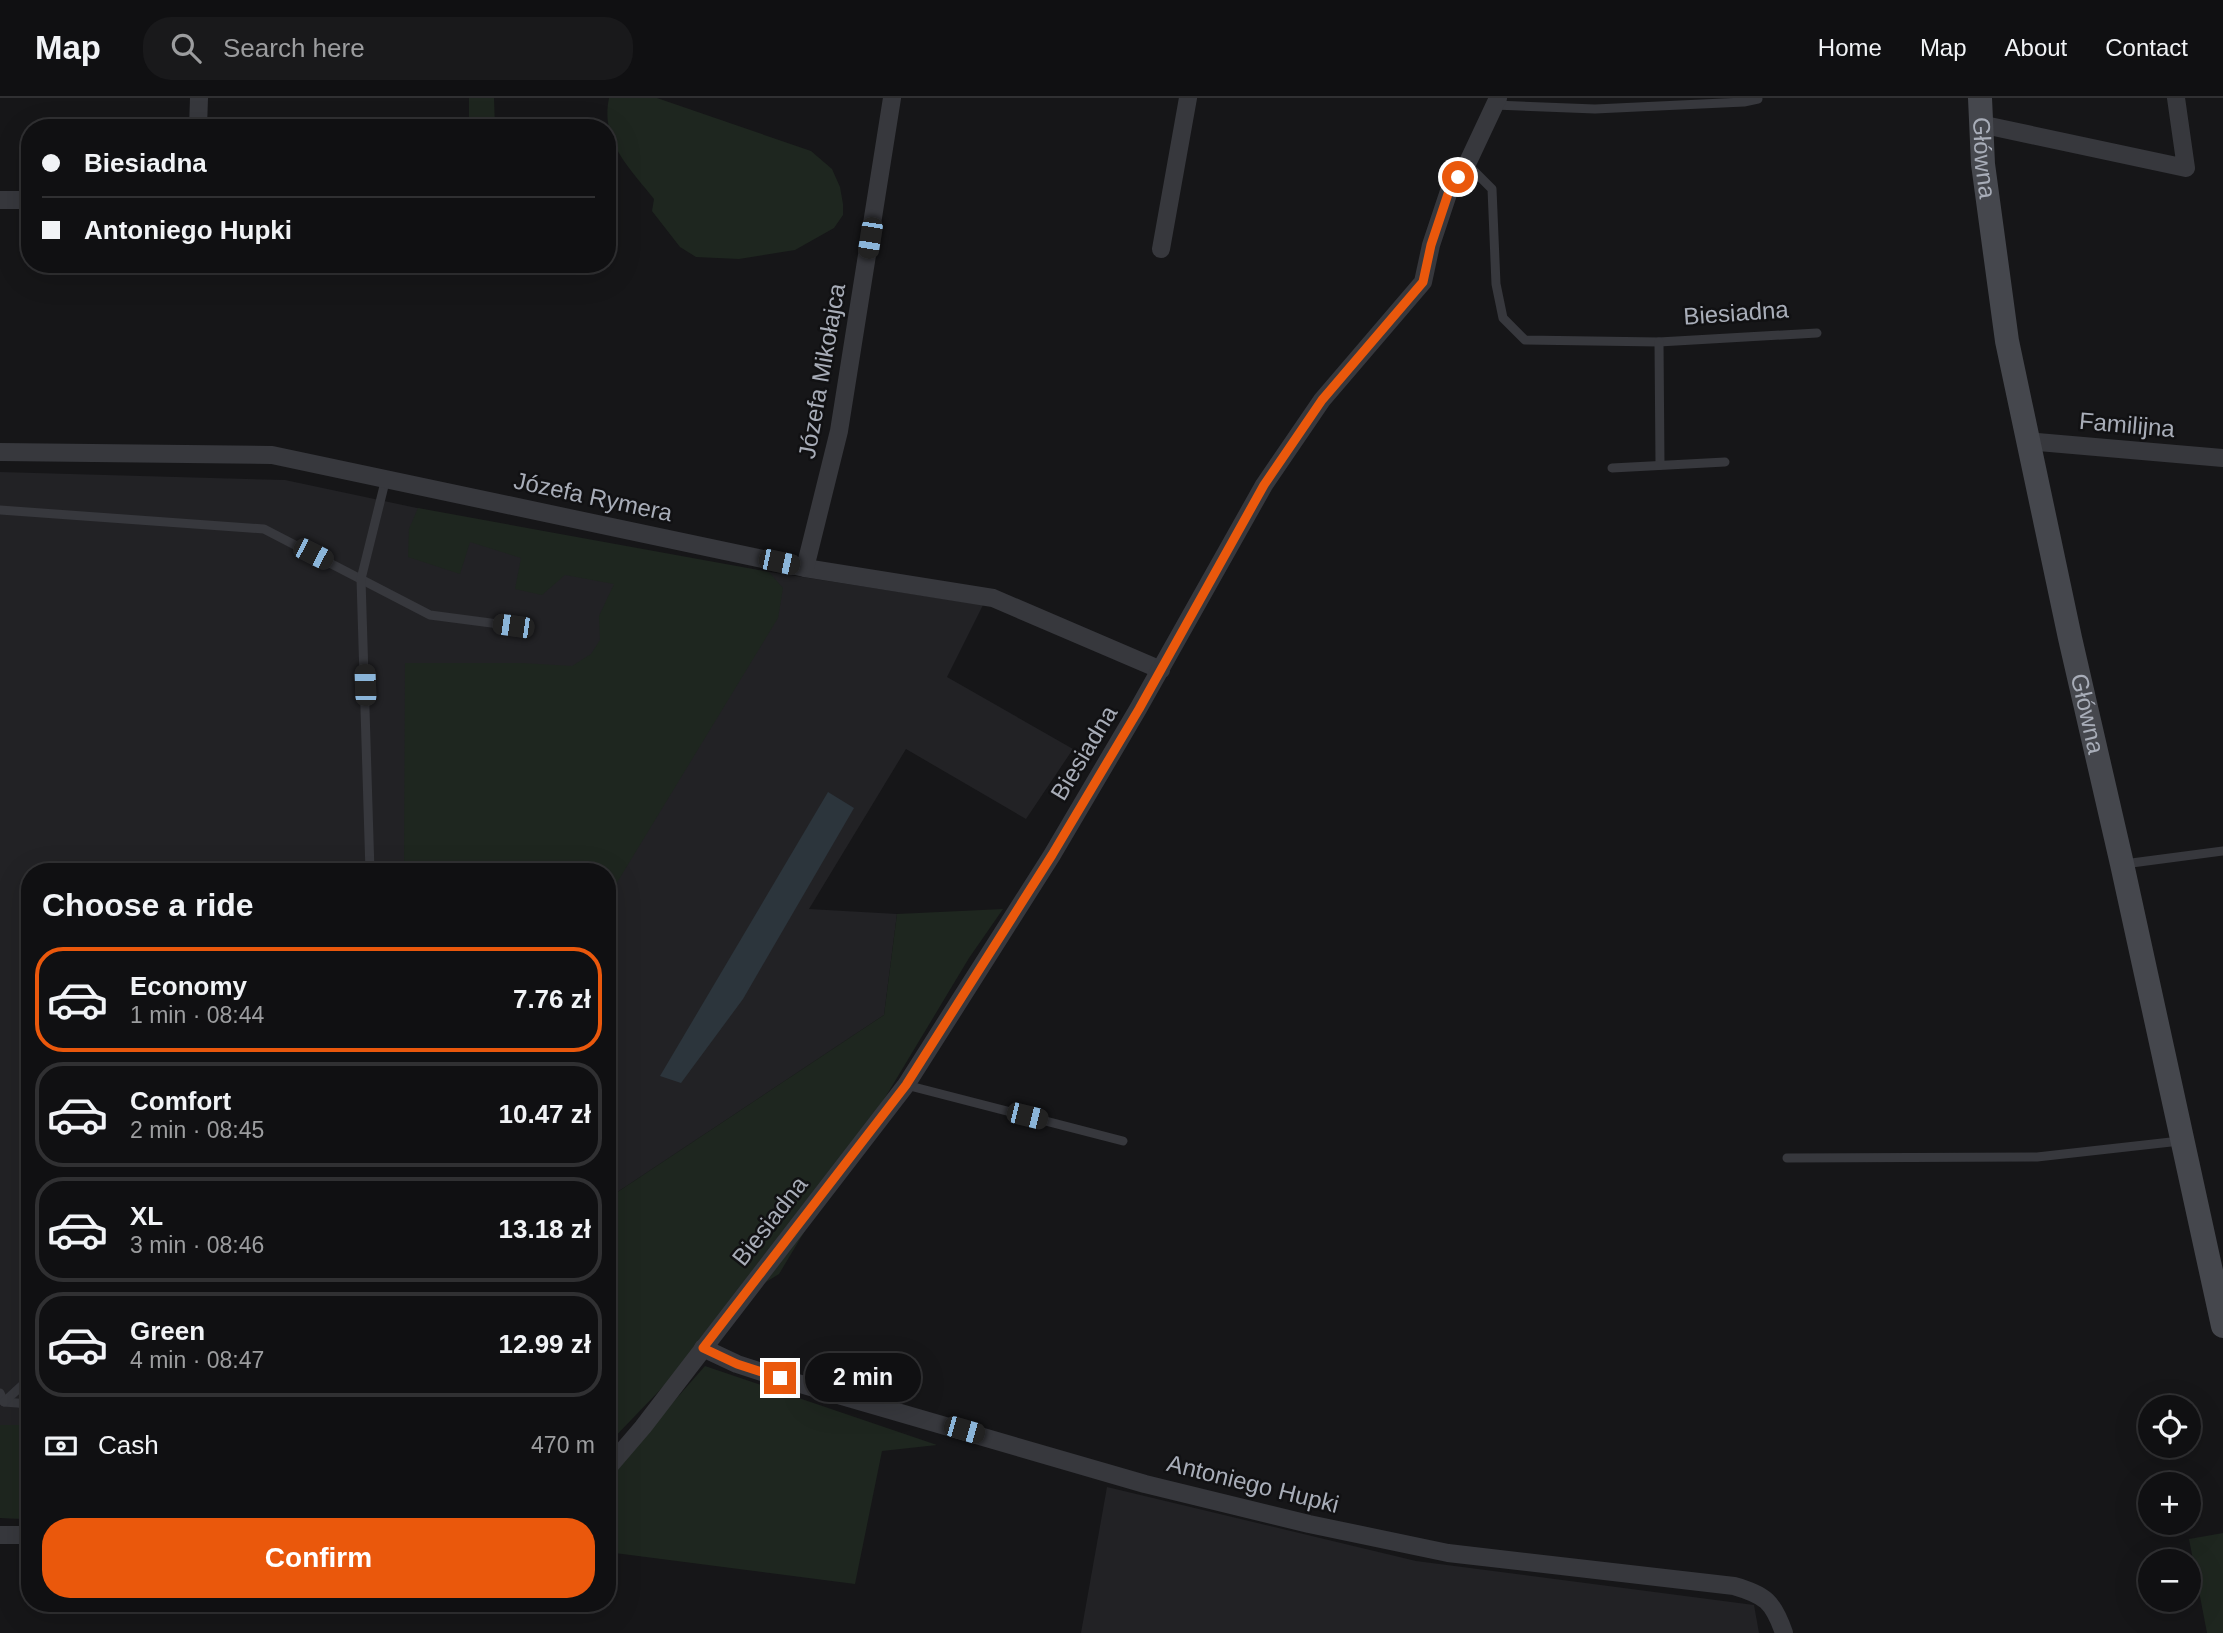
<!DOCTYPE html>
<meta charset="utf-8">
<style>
:root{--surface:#101012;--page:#19191b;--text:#f1f3f6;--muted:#9c9d9f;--line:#303032;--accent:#ea580c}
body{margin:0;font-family:Helvetica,sans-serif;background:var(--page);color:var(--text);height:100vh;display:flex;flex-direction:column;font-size:26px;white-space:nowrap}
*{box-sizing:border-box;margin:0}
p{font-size:23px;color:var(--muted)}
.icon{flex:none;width:38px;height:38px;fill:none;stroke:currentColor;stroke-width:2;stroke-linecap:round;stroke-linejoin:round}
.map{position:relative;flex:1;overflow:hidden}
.side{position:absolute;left:21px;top:765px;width:595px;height:749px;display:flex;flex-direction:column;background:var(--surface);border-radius:28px;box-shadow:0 7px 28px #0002,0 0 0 2px var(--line)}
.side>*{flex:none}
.hud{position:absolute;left:21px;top:21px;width:595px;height:154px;border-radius:28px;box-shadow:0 7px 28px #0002,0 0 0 2px var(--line);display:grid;align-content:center;height:154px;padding:0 21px;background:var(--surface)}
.fabs{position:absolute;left:2138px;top:1297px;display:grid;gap:14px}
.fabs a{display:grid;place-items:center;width:63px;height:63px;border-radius:50%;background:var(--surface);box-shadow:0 7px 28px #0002,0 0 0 2px var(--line);font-size:35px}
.end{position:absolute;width:32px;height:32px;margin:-16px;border:9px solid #ea580c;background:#fff;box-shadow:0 0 0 4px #fff}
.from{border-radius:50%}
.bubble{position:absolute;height:49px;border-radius:24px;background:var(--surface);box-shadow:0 7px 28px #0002,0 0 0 2px var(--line);font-size:23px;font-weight:700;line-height:49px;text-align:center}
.car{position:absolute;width:21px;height:42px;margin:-21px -10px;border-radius:9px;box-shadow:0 0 5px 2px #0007;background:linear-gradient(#222 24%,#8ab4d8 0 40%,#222 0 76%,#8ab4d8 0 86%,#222 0)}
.hud b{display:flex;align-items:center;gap:24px;height:66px;font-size:26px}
.hud b+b{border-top:2px solid var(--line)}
.hud i{width:18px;height:18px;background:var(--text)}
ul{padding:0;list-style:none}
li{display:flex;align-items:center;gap:21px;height:105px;margin:0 14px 10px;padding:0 7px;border:4px solid var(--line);border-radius:28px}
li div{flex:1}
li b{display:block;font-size:26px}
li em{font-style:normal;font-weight:700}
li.selected{border-color:var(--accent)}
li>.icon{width:63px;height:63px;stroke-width:1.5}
h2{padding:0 21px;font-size:32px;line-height:84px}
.pay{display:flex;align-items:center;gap:18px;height:77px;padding:0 21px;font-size:26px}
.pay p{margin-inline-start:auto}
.action{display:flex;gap:14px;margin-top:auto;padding:14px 21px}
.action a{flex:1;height:80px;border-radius:28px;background:var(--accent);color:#fff;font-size:28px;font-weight:700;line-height:80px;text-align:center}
header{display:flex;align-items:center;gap:42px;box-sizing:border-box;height:98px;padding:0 35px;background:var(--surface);border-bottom:2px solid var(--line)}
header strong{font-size:33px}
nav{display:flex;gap:38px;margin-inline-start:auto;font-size:24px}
.search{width:490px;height:63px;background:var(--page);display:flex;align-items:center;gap:18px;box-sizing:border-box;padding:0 24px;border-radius:28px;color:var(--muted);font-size:26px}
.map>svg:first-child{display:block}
.built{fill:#222225}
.green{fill:#1e261f}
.water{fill:#2c353c}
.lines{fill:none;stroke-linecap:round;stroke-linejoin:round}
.lane{stroke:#37383d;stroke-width:9}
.street{stroke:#37383d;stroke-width:18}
.secondary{stroke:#45474d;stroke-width:24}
.route{stroke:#ea580c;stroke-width:9}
.labels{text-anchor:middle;stroke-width:5;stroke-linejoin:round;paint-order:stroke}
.street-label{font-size:24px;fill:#a8adb8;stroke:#111113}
</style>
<header>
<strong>Map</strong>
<div class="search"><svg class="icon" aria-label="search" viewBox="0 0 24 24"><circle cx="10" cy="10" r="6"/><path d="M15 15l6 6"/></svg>Search here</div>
<nav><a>Home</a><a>Map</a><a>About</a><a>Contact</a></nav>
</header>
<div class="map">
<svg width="2223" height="1535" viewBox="0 0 2223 1535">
<rect width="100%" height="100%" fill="#161618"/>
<!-- built -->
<g class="built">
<path d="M0,374L285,382L577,444L983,507L947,579L1073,651L1026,721L906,651L809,811L897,816L884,917L607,1101V774H30V1421L0,1420Z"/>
<path d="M1107,1389L1416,1463L1754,1507L1759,1535H1081Z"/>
</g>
<!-- green -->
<g class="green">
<path d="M469,0H494L495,30H469Z"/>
<path d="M609,0H657L811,53L832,71L840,89L843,106V117L834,130L795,152L739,161L696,159L680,149L652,113L654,101C630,71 600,43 609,0Z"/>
<path d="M418,410L769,474L783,490L778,520L607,801V774L404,773L405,565H521L572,568L591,556L600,542L599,518L614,486L565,477L542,497L515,491L521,460L470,444L460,476L408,459L409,431Z"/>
<path d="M1003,811L969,860L779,1176L761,1187L607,1347V1101L884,917L897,816Z"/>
<path d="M705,1268L937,1347L882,1353L855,1486L607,1454V1379Z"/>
<path d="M0,1327H30V1421L0,1420Z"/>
<path d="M2223,1435V1535H2207L2189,1441Z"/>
</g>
<!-- water -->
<path class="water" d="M828,694L854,710L743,901L681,985L660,978Z"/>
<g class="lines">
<!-- lane -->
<g class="lane">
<path d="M1495,7L1595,11L1744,4L1758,1"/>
<path d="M1467,66L1492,91L1496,186L1503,220L1525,242L1659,244L1817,235"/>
<path d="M1659,244L1660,367"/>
<path d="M1612,370L1725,364"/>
<path d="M0,412L264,431L430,517L514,528"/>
<path d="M2124,766L2223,753"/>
<path d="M370,774L361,481L386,380"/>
<path d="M906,987L1123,1043"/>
<path d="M1787,1060L2037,1059L2180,1043"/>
<path d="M0,1295L4,1304L30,1306"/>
<path d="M4,1304L30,1280"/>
</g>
<!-- street -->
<g class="street">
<path d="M1980,26L2186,70L2176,0"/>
<path d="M198,30L199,0"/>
<path d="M0,102H30"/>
<path d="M1161,151L1188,0"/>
<path d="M2027,343L2223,360"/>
<path d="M0,354L272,357L805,470L993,500L1161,572"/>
<path d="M805,470L839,333L892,0"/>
<path d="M703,1250L737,1266L780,1280L1145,1386L1309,1426L1448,1455L1734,1488C1765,1497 1773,1503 1784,1535"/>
<path d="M607,1371L643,1329L906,987L1052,757L1138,611L1264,387L1322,302L1423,184L1431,147L1449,93L1467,66L1498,0"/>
<path d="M0,1437H30"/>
</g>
<!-- secondary -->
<path class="secondary" id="s1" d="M1980,0L1983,66L2007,243L2070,540L2122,766L2223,1228"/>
</g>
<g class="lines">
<!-- route -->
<path class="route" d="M780,1280L737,1266L703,1250L906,987L1052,757L1139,611L1264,387L1322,302L1423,184L1431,147L1449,93L1458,79"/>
</g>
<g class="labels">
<!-- street labels -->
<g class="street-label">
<text dy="8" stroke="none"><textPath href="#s1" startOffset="60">Główna</textPath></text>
<text transform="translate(1736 215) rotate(-4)" y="8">Biesiadna</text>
<text transform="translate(822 273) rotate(-80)" y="8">Józefa Mikołajca</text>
<text transform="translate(2127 327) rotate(5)" y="8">Familijna</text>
<text transform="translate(593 399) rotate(12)" y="8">Józefa Rymera</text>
<text dy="8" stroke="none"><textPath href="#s1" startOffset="626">Główna</textPath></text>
<text transform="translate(1084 655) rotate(-59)" y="8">Biesiadna</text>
<text transform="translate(770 1123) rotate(-52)" y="8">Biesiadna</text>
<text transform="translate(1253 1386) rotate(14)" y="8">Antoniego Hupki</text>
</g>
</g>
</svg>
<div class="fabs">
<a><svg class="icon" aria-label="locate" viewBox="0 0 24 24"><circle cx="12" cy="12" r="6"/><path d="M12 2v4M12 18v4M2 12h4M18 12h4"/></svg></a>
<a>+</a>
<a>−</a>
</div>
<i class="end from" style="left:1458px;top:79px"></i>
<i class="end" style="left:780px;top:1280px"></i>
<div class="bubble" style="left:805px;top:1255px;width:116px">2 min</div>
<i class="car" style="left:870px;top:140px;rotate:189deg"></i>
<i class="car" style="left:313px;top:456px;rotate:117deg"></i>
<i class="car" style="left:779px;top:464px;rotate:102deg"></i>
<i class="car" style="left:513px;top:528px;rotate:278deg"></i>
<i class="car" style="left:365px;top:587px;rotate:358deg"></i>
<i class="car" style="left:1027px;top:1018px;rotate:104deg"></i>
<i class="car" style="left:964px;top:1332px;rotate:106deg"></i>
<div class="hud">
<b><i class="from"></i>Biesiadna</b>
<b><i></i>Antoniego Hupki</b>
</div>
<section class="side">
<h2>Choose a ride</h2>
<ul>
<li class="selected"><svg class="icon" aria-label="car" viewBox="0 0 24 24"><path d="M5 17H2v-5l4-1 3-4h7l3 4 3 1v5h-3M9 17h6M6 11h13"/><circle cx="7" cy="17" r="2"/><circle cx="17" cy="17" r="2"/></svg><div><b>Economy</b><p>1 min · 08:44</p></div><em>7.76 zł</em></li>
<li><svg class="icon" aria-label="car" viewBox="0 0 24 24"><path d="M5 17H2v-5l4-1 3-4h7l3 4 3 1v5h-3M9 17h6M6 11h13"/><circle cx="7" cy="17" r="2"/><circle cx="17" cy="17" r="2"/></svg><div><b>Comfort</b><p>2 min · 08:45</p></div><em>10.47 zł</em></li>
<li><svg class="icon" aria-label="car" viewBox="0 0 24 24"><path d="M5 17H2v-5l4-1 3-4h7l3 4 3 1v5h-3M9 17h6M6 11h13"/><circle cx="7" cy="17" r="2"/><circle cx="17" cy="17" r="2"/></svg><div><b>XL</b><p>3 min · 08:46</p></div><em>13.18 zł</em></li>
<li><svg class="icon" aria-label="car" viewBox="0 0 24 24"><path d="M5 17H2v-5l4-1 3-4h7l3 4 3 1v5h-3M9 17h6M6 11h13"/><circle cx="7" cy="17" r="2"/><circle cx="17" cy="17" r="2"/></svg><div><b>Green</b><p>4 min · 08:47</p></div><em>12.99 zł</em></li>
</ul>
<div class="pay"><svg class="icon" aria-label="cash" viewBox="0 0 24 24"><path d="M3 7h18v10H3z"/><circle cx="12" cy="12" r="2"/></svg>Cash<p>470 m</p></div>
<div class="action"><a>Confirm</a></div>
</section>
</div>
